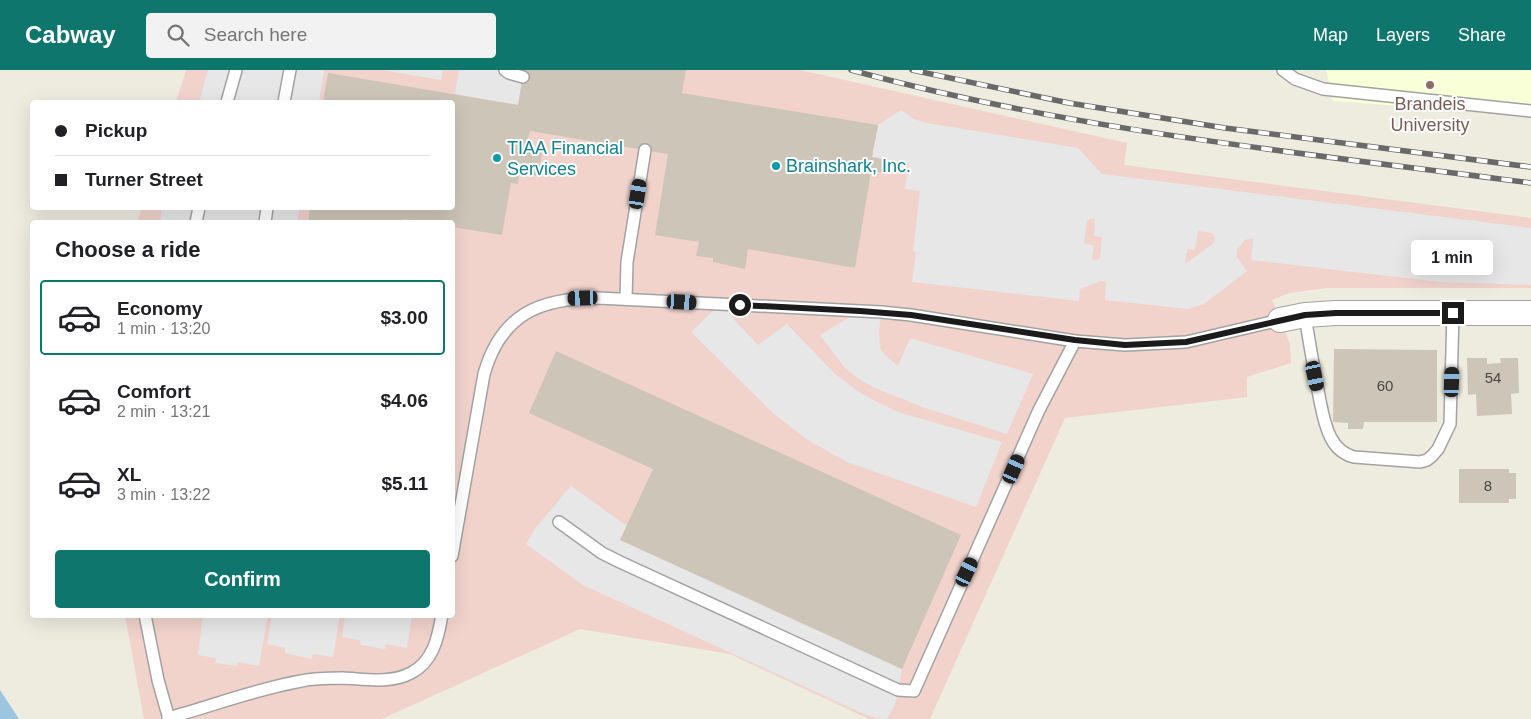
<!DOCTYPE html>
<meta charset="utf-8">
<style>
:root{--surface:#fff;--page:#f2f2f2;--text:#202124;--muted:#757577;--line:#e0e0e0;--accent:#0f766e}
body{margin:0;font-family:Arial,sans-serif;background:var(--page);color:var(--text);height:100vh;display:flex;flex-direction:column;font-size:19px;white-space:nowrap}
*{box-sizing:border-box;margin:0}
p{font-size:16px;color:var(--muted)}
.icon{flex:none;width:28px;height:28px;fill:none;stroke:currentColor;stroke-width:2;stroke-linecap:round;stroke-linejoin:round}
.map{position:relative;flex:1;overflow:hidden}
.drawer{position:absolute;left:30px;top:150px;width:425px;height:398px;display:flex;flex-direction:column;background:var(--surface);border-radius:5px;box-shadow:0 5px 20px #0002}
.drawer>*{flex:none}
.banner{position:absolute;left:30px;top:30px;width:425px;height:110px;border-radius:5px;box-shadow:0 5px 20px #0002;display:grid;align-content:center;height:110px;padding:0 25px;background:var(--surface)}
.end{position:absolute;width:22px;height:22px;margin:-11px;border:6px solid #1b1b1b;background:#fff;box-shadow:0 0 0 2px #fff}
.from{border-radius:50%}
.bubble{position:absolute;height:35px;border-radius:5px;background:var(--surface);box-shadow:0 5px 20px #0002;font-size:16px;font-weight:800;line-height:35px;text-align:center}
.car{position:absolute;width:15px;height:30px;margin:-15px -8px;border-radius:6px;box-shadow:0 0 4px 1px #0007;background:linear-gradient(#222 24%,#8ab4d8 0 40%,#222 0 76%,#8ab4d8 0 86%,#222 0)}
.banner b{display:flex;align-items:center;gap:18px;height:48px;font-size:19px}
.banner b+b{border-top:1px solid var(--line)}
.banner i{width:12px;height:12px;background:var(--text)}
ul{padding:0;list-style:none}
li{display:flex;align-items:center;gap:15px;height:75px;margin:0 10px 8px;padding:0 15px;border:2px solid transparent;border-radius:5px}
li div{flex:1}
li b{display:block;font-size:19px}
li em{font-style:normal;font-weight:800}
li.active{border-color:var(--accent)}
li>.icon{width:45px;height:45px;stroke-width:1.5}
h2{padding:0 25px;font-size:22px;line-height:60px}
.primary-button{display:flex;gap:10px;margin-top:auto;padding:10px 25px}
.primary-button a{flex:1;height:58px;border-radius:5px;background:var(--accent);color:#fff;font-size:20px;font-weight:800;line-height:58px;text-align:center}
header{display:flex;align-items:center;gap:30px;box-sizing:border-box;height:70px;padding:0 25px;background:var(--accent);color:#fff}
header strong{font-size:24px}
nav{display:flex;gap:28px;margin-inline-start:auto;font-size:18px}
.search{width:350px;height:45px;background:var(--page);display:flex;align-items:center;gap:12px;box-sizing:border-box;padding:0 18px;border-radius:5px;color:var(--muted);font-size:19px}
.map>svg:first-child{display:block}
.commercial{fill:#f1d3cc}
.education{fill:#f9ffd7}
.parking{fill:#e7e7e7;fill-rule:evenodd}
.water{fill:#9cc6df}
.building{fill:#cdc5b8}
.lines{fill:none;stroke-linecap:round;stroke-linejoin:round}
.service-casing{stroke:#a2a2a2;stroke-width:14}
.minor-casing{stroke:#a2a2a2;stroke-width:26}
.service{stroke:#fff;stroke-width:11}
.minor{stroke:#fff;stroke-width:24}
.rail-casing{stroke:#696969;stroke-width:5.5}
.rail{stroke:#fff;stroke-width:4;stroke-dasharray:11;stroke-linecap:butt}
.route{stroke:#1b1b1b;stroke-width:6}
.education-dot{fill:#8d6e63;stroke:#fff;stroke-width:2}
.culture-dot{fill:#0f9aa8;stroke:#fff;stroke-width:2}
.labels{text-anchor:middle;stroke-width:4;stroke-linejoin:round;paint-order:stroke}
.number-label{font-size:15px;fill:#484642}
.education-label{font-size:18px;fill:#785e54;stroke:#fff}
.culture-label{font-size:18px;fill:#0d838f;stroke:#fff;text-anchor:start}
</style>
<header>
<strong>Cabway</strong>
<div class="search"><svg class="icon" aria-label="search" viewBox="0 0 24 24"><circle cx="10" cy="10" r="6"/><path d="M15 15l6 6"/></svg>Search here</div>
<nav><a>Map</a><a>Layers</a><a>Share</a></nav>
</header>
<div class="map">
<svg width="1531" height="649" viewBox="0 0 1531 649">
<rect width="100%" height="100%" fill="#eeebdf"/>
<!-- commercial -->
<path class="commercial" d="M186,0H800L1127,73L1124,95L1531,148V218H1327L1289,223L1272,230L1290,274L1291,293L1247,307V327L1065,348L930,649H869L730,584L580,559L382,649H144L125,545H452V152H137L142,138H452V32H176Z"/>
<!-- education -->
<path class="education" d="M1326,0H1531V46L1333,31Z"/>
<!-- parking -->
<g class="parking">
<path d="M208,0H324L319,32H199Z"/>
<path d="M383,0H443L441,10Z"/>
<path d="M459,0H524L518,35L455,24Z"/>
<path d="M901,40L914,49L927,53L1078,78L1102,104L1531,158V215L1441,212L1251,190L1253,168L1245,170L1237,180V187L1247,201L1204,234L1188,239L1105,230L1106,212L1101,211L1080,219L1079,231L912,212L916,182L913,181L920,121L905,119L909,93L872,87L878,55ZM1092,148L1095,149L1094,166L1102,167L1100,188L1096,190L1092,189L1094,176L1084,173L1087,151ZM1198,161L1212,163L1215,166L1214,173L1185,194L1187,179L1195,180Z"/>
<path d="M162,138H300L297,152H160Z"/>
<path d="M719,235H723L737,253L758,275L787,254L835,304L859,322L879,333L901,343L1002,372L976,437L847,392L808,370L774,344L691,262Z"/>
<path d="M860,241L881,242L879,263L880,278L884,284L898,296L910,268L1033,304L1007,364L925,338L875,318L859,309L845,298L820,265Z"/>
<path d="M571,416L627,456L620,470L902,599L895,634L887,649H879L864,644L583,515L526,474L534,460Z"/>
<path d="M203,545H268L259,596L238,592L237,596L215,593L216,588L198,585Z"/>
<path d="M272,545H340L333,587L313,584L312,589L285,583V578L267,574Z"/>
<path d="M345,545H412L407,578L386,574L385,579L361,575L360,570L342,567Z"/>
</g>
<!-- water -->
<path class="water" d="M0,620L19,649H0Z"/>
<!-- building -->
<g class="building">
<path d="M524,0H686L682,23L878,55L872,87L887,90L885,102H871L855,198L748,179L745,199L713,192V188L696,186L699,172L655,165L668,84L530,61L525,80L542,82L540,94L544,95L542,107L519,103L518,114L511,113L502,165L452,157V152H426L403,149L402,152H308L310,138H452V32H323L328,3L518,35Z"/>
<path d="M1334,279L1437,280V352H1364L1363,359H1348V353L1333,352Z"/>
<path d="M556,281L961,465L902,599L620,470L653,399L529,343Z"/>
<path d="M1467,288H1487V294L1501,293L1500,288H1518L1519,323L1511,324L1512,344L1477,346L1476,324L1468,325Z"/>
<path d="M1459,399H1509V403H1516V429H1509V433H1459Z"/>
</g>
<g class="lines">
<!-- service casing -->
<g class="service-casing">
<g id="service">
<path d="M505,0L509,3L523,7"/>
<path d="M1283,0L1295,9L1323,19L1531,41"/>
<path d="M227,32L236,0"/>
<path d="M284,32L290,0"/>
<path d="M196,152L199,138"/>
<path d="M265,152L267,138"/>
<path d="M626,229L627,192L645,80"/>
<path d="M1305,245C1309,272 1314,299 1319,326C1322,340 1324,355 1331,368C1336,378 1343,384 1354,387L1420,392L1427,390L1432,386L1438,379L1450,354L1453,243"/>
<path d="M559,452L602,483L620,492L898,620L914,621L1039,340L1075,271"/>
<path d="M452,486L484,304C501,244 540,228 598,228L881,242L911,245L1075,271L1125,275L1186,272L1280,250"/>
<path d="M145,545L158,610L169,649"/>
<path d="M168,648C212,636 256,619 301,611C315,608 329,608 343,608C365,609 390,614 411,603C433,592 438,568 442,545"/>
</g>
</g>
<!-- minor casing -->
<g class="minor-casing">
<path id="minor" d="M1280,250L1305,245L1336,243H1531"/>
</g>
<!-- service -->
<use href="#service" class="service"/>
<!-- minor -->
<use href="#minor" class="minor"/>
<!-- rail casing -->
<g class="rail-casing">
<g id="rail">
<path d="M851,0C1073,61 1304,83 1531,113"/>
<path d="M912,0L1069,33L1225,58L1531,97"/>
</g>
</g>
<!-- rail -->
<use href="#rail" class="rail"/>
</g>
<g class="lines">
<!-- route -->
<path class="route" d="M740,235L860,241L911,245L1075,270L1125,275L1186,272L1305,245L1336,243H1453"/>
</g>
<!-- markers -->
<circle class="education-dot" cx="1430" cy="15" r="5"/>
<g class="culture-dot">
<circle cx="497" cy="88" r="5"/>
<circle cx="776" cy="96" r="5"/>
</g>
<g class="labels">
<!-- number labels -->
<g class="number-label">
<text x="1493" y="313">54</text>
<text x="1385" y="321">60</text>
<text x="1488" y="421">8</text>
</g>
<!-- education labels -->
<g class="education-label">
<text x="1430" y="40">Brandeis<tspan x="1430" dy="21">University</tspan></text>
</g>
<!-- culture labels -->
<g class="culture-label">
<text x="507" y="84">TIAA Financial<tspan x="507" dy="21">Services</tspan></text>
<text x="786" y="102">Brainshark, Inc.</text>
</g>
</g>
</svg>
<i class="end from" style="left:740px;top:235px"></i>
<i class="end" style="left:1453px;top:243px"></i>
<div class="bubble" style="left:1411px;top:170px;width:82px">1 min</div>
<i class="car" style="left:638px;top:124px;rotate:9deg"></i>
<i class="car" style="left:583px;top:228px;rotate:268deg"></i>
<i class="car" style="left:682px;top:232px;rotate:93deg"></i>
<i class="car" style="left:1315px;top:306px;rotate:168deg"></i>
<i class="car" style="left:1452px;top:312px;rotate:2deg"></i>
<i class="car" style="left:1014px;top:399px;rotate:24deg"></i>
<i class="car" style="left:967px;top:502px;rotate:25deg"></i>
<div class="banner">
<b><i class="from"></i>Pickup</b>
<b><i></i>Turner Street</b>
</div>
<section class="drawer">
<h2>Choose a ride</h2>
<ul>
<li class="active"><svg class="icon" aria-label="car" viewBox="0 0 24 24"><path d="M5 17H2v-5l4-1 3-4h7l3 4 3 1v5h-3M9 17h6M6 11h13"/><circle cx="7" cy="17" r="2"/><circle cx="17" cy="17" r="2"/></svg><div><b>Economy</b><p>1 min · 13:20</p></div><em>$3.00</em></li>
<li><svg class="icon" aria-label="car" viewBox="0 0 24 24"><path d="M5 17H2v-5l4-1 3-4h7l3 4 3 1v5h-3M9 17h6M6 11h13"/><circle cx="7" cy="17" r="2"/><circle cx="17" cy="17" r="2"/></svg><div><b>Comfort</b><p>2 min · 13:21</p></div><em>$4.06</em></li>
<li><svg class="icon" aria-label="car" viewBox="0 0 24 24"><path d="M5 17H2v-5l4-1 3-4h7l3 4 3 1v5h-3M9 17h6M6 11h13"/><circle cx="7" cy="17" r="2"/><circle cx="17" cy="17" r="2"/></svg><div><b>XL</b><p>3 min · 13:22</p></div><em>$5.11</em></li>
</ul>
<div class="primary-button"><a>Confirm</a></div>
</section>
</div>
